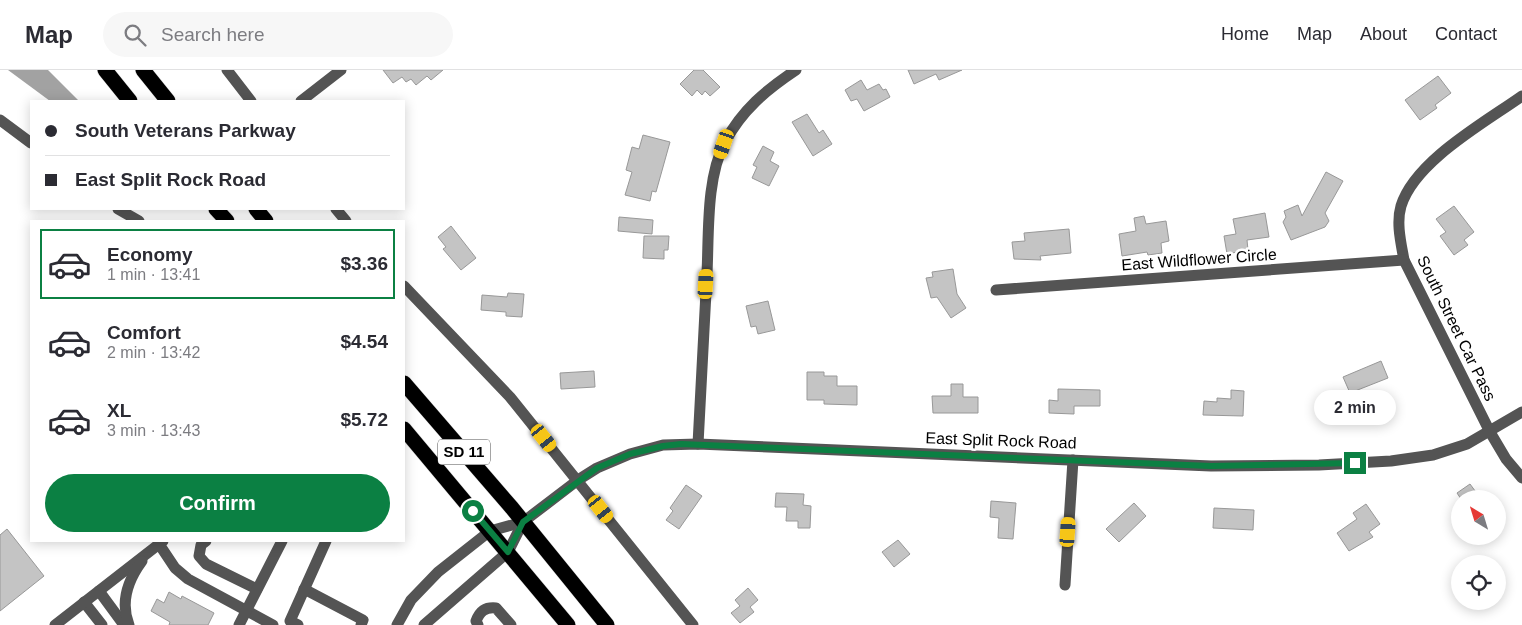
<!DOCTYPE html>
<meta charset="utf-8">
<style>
:root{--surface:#fff;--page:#f7f7f7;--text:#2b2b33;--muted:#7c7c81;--line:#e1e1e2;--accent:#0b8043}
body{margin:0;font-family:Helvetica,sans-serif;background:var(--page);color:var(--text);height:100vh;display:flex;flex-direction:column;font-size:19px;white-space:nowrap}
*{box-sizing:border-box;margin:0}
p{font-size:16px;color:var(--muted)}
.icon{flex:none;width:28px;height:28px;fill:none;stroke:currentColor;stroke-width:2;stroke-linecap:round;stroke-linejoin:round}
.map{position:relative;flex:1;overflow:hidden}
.panel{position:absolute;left:30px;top:150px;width:375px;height:322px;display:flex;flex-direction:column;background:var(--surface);border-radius:0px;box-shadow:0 2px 12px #0003}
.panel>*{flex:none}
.top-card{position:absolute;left:30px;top:30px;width:375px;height:110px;border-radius:0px;box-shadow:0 2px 12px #0003;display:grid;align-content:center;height:110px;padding:0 15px;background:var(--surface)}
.needle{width:32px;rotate:322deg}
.buttons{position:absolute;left:1451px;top:420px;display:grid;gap:10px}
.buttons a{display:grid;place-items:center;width:55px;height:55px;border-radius:50%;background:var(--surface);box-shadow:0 2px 12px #0003;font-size:25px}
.end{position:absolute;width:22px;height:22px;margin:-11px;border:6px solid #0b8043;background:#fff;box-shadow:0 0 0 2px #fff}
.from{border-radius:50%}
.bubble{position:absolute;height:35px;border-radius:18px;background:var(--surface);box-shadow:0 2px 12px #0003;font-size:16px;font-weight:700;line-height:35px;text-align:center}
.car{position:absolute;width:15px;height:30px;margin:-15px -8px;border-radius:6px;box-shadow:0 0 4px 1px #0007;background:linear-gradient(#f5c518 24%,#345 0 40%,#f5c518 0 76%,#345 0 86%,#f5c518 0)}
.top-card b{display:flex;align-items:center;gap:18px;height:48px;font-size:19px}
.top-card b+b{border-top:1px solid var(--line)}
.top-card i{width:12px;height:12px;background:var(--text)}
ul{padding:9px 0 0;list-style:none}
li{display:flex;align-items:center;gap:15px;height:70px;margin:0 10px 8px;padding:0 5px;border:2px solid transparent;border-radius:0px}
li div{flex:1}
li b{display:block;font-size:19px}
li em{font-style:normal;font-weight:700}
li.active{border-color:var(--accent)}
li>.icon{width:45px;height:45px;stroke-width:1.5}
.button{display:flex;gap:10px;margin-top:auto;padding:10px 15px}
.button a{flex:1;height:58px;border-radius:30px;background:var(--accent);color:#fff;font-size:20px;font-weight:700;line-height:58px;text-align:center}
header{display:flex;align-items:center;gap:30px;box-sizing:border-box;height:70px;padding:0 25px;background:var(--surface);border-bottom:1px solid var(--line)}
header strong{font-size:24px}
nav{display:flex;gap:28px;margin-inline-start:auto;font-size:18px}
.search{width:350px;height:45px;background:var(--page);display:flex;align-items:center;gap:12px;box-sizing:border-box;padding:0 18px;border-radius:28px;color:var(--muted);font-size:19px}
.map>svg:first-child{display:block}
.water{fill:#a2a2a2}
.building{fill:#c4c4c4;stroke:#989898}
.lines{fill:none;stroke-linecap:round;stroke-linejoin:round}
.highway-casing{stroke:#dbdbdb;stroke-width:16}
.minor{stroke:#545454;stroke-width:11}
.highway{stroke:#000;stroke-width:15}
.route{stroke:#0b8043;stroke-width:6}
.labels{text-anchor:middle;stroke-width:5;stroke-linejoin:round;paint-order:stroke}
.shield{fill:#fff;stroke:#4c4c4c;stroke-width:1}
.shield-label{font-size:15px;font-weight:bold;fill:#000}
.street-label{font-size:16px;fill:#000;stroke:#fff}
</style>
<header>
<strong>Map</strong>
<div class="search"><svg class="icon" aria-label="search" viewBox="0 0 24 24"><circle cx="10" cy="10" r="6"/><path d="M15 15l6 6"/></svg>Search here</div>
<nav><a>Home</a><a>Map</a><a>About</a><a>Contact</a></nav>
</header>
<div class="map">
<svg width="1522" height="555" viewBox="0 0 1522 555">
<rect width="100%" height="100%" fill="#fff"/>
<!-- water -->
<path class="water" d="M8,0H48L79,31H50Z"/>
<!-- building -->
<g class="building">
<path d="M383,0H443L431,10L427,6L416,15L411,9L406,12L402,7L393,13Z"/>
<path d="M694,0H703L720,17L710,26L705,21L702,25L697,20L692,26L680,14Z"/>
<path d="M908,0H962L939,10L936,4L914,14Z"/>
<path d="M1438,6L1451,23L1435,35L1437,38L1420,50L1405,30Z"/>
<path d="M861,10L867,20L879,14L883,20L886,19L890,27L864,41L857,29L851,31L845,20Z"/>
<path d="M807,44L819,63L823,60L832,74L813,86L792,52Z"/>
<path d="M643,65L670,72L656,122L652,121L650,131L625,125L632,102L626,100L632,77L639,79Z"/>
<path d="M763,76L774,82L770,91L779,96L769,116L752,108L757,97L753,95Z"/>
<path d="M1326,102L1343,111L1325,143L1329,151L1325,157L1291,170L1283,152L1286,147L1284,141L1298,135L1302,146Z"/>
<path d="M1454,136L1474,162L1464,170L1468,175L1454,185L1440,166L1446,162L1436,149Z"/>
<path d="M1265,143L1269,167L1247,170L1248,180L1227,184L1224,166L1236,164L1233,149Z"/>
<path d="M1144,146L1146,154L1166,151L1169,171L1161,173L1162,183L1148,185L1147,182L1122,186L1119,164L1136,161L1134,148Z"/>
<path d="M619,147L653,150L652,164L618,161Z"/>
<path d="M451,156L476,188L461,200L443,179L446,177L438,167Z"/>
<path d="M1069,159L1071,183L1040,186L1041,190L1014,189L1012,172L1025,171L1024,163Z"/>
<path d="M644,166H669L668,180H664V189L643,188Z"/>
<path d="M953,199L957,224L966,238L951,248L937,227L931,228L926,208L933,207L932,202Z"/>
<path d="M508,223L524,224L522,247L506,246V242L481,240L482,225L507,227Z"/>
<path d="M768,231L775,260L758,264L756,256L751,257L746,236Z"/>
<path d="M1381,291L1388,308L1350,323L1343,307Z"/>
<path d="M594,301L595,317L561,319L560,303Z"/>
<path d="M807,302H824V306H837V316H857V335L824,334V330H807Z"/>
<path d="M951,314H963V327H978V343H933L932,326H951Z"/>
<path d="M1058,319L1100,320V336H1074V344L1049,343V330L1058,331Z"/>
<path d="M1231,320L1244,321L1243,346L1203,345L1204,331L1217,332V328L1231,329Z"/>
<path d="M1470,414L1481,429H1461L1457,423Z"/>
<path d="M686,415L702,426L679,459L666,450L673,441L670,438Z"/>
<path d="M776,423L804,424L803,435L811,436L810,458H798V451H786L787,437H775Z"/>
<path d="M991,431L1016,433L1013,469L998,468L999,448L990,447Z"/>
<path d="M1134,433L1146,446L1119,472L1106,459Z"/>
<path d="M1366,434L1380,454L1369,462L1373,467L1349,481L1337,463L1357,449L1353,443Z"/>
<path d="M1214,438L1254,440L1253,460L1213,458Z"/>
<path d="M7,459L44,506L0,541V465Z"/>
<path d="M898,470L910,484L894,497L882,482Z"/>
<path d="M748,518L758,530L750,537L754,542L740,553L731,543L740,536L735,530Z"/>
<path d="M169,522L181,529L182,526L214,543L208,555H169L170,552L151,541L157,529L164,533Z"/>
</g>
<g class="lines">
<!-- highway casing -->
<g class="highway-casing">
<g id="highway">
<path d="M105,0L130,31"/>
<path d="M143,0L168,31"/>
<path d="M216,139L227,151"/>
<path d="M256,139L266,151"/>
<path d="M404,313L512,438L607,555"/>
<path d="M404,359L568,555"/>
</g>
</g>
<!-- minor -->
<g class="minor">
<path d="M227,0L251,31"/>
<path d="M1522,26C1484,53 1415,91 1401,136C1396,153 1401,173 1404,190L1490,362L1506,389L1522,408"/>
<path d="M301,31L341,0"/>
<path d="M0,50L31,73"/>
<path d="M118,139L139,151"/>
<path d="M336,139L346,151"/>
<path d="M404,216L510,327L693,555"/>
<path d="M996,220L1404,190"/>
<path d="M698,374C701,317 704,260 707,203C709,163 706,108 725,72C742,40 766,20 796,0"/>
<path d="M206,471L201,475L199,486L206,494L257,519"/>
<path d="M159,474L175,498L188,509L273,555"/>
<path d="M1065,515L1073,390"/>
<path d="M304,519L363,550L361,555"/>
<path d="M99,521L124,555"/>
<path d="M84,532L102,555"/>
<path d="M55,555L163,471"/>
<path d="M129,555C120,532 128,510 142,491"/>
<path d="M239,555L282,471"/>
<path d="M298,555L290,551L326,471"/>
<path d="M397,555L411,530L438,502L490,461L523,452"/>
<path d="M424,555L508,482L523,452L578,410L597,398L630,384L663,375L698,374L1211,396L1319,395L1391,391L1433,385L1467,374L1522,342"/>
<path d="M478,555L476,551C480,541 485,537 496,538L511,555"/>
</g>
<!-- highway -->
<use href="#highway" class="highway"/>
</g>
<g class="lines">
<!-- route -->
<path class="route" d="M473,441L508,482L523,452L597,398L630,384L663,376L681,374L1211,396L1355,393"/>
</g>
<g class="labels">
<!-- shield labels -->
<rect class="shield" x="438" y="369.5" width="52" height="25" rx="4"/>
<g class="shield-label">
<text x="464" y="387">SD 11</text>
</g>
<!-- street labels -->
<g class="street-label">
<text transform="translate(1199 189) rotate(-4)" y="6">East Wildflower Circle</text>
<text transform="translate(1457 258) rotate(64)" y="6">South Street Car Pass</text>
<text transform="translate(1001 370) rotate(2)" y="6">East Split Rock Road</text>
</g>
</g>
</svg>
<div class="buttons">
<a><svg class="needle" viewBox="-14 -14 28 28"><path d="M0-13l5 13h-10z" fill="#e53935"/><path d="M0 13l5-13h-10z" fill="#7c7c81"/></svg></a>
<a><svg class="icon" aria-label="locate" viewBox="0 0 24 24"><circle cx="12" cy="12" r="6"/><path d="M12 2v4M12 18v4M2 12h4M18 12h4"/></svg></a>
</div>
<i class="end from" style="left:473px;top:441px"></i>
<i class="end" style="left:1355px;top:393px"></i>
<div class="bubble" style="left:1314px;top:320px;width:82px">2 min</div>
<i class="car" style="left:724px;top:74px;rotate:199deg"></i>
<i class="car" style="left:706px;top:214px;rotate:3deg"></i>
<i class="car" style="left:544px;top:368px;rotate:141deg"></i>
<i class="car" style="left:601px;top:439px;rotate:142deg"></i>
<i class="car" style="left:1068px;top:462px;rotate:4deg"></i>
<div class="top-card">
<b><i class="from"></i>South Veterans Parkway</b>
<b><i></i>East Split Rock Road</b>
</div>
<section class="panel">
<ul>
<li class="active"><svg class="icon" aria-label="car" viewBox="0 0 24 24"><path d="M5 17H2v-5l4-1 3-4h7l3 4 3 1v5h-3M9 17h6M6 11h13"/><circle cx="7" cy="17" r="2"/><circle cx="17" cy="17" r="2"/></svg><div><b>Economy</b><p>1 min · 13:41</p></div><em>$3.36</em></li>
<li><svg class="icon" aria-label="car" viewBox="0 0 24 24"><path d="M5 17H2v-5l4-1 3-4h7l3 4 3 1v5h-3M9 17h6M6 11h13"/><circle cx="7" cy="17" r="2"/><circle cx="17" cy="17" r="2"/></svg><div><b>Comfort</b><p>2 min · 13:42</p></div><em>$4.54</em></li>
<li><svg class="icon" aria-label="car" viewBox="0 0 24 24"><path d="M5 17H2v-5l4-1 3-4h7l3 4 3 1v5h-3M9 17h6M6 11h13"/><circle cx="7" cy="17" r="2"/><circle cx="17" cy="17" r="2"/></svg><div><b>XL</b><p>3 min · 13:43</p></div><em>$5.72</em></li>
</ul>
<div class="button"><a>Confirm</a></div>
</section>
</div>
